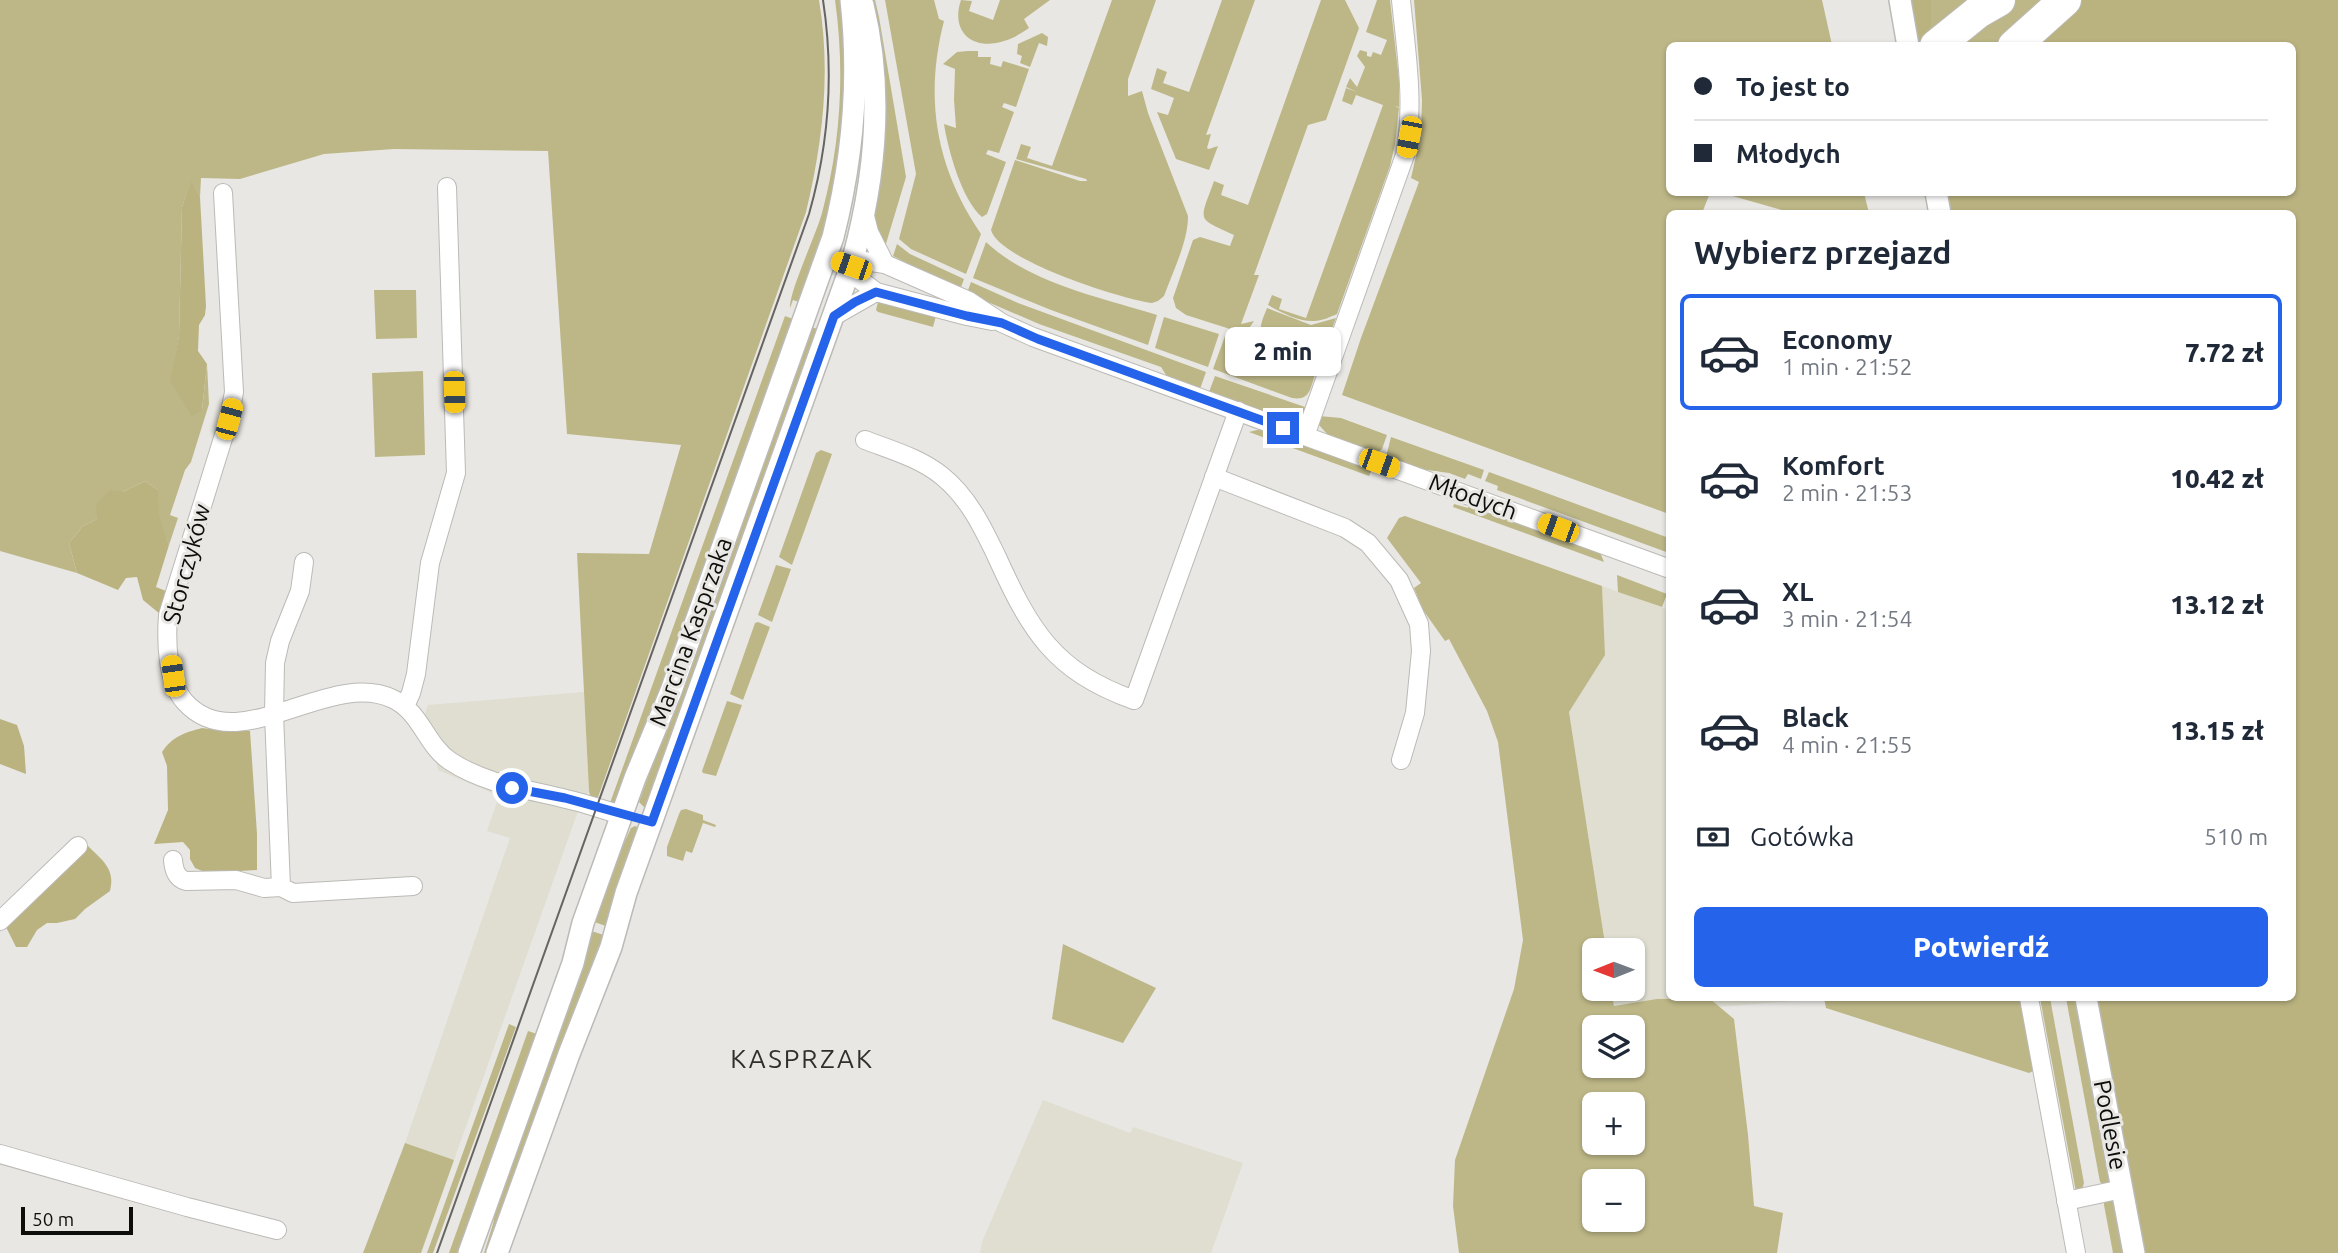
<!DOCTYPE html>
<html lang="pl">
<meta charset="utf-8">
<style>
:root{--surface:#fff;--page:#f2f2f3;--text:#1f2937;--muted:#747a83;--line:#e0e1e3;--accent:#2563eb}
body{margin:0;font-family:Ubuntu,sans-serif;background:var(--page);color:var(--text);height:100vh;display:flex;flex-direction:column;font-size:26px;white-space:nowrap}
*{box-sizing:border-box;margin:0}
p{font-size:23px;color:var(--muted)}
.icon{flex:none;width:38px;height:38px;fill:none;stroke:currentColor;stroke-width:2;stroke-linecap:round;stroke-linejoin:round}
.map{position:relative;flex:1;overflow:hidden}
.side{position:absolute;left:1666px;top:210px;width:630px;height:791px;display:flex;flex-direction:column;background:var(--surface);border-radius:10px;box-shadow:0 2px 5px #0004}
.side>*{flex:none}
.guide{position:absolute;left:1666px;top:42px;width:630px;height:154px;border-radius:10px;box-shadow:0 2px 5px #0004;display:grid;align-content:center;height:154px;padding:0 28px;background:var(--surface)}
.needle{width:46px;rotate:269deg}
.tools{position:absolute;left:1582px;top:938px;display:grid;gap:14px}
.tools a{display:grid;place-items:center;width:63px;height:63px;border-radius:10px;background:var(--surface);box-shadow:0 2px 5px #0004;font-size:35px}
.scale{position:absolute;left:21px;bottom:18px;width:112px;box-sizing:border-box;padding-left:7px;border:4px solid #0d0d0b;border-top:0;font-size:19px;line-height:24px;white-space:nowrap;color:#0d0d0b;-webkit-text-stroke:5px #e8e7e3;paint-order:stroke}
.end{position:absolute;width:32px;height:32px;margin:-16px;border:9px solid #2563eb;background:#fff;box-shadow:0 0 0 4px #fff}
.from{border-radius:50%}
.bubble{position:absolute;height:49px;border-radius:10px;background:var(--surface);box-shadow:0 2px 5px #0004;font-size:23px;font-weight:800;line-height:49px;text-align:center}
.car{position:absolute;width:21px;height:42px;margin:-21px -10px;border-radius:9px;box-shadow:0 0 5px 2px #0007;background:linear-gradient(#f5c518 24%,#345 0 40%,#f5c518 0 76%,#345 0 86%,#f5c518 0)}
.guide b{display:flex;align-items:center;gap:24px;height:66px;font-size:26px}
.guide b+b{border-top:2px solid var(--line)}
.guide i{width:18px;height:18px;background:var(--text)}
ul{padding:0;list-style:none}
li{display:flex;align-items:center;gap:21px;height:116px;margin:0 14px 10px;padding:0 14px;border:4px solid transparent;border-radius:10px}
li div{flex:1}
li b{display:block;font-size:26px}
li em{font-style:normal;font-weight:800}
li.current{border-color:var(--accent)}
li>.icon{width:63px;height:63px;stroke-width:1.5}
h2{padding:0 28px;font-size:32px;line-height:84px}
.pay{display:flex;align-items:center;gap:18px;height:77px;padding:0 28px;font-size:26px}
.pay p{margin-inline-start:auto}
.button{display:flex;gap:14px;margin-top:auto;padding:14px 28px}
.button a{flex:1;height:80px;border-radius:10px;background:var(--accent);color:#fff;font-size:28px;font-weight:800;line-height:80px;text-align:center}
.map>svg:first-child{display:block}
.built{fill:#dfded1}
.green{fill:#bdb787;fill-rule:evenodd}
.forest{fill:#bab380}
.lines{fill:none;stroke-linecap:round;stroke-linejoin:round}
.minor-casing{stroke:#bbbab6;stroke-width:20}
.tertiary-casing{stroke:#bbbab6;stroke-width:24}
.motorway-casing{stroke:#bbbab6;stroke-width:34}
.minor{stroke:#fff;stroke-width:18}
.tertiary{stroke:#fff;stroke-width:21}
.motorway{stroke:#fff;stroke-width:32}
.tram{stroke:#666562;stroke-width:2}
.route{stroke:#2563eb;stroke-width:9}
.labels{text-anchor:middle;stroke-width:6;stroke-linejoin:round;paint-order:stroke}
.street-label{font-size:24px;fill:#0d0d0b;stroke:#e8e7e3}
.neighbourhood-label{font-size:26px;letter-spacing:2px;fill:#2f2f2b;stroke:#e8e7e3}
</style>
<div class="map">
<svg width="2338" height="1253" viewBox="0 0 2338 1253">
<rect width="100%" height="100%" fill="#e8e7e3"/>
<!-- built -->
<g class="built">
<path d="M1602,586L1669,610L1671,998L1614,1006L1611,989H1633V950H1606L1569,712L1605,655Z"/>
<path d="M584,692L589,791L577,814L454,1160L405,1143L510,838L487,831L499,796L438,770L425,714L428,705Z"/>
<path d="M1709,998H1831L1718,1007Z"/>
<path d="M1043,1100L1130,1133L1133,1127L1243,1163L1211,1253H980L982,1242Z"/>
</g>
<!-- green -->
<g class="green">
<path d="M0,0H819C831,71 823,142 806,212L597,800L590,796L589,791L577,553L649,554L681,445L567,434L548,151L394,149L324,154L240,179L201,178L200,197L191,181L182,207L179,336L171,381L202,410L207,364L209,404L191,462L185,470L170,515L178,518L169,545L158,516V490L145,481L123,492L97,519L83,526L69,543L77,573L0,551Z"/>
<path d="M835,0H843L848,73L833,207L802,303L793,300L790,308C789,292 816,235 822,213C841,143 845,71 835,0Z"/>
<path d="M869,0H875L879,17L906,177L885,247L878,237L874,220Z"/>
<path d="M885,0H934L939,19L944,21C924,99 936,168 981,234L966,274L911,249L899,239L916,174Z"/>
<path d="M961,0L972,1L969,11L993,20L1000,0H1050L1024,19L1029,28C1021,33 1013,39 1004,41C973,51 950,32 961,0Z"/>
<path d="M1112,0H1156L1128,79V96L1142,91L1148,113L1188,216C1188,242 1173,271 1164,296L1158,301L1152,303C1121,299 999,260 991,230L1015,160L1080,181H1087L1086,179L1016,159L1021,144L1031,147L1027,158L1052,166Z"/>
<path d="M1222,0H1255L1206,135L1211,134L1207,148L1209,149L1218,146L1209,170L1176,159L1157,112L1168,115L1174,98L1151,89L1157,68L1167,72L1163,83L1189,92Z"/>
<path d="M1321,0H1345L1359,28L1326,120L1308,125L1254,275H1259L1241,324L1254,321L1250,327L1241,331L1230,329L1186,315L1176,308L1173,298L1193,240L1200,237L1230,246L1234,235C1196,217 1199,223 1214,181L1224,185L1221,195L1248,205Z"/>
<path d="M1377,0H1390L1399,80V107L1395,106L1399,108L1395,144L1390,166L1337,314C1330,317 1322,321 1314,321C1300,322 1280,312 1268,305L1272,295L1282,299L1279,309L1306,318L1383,105L1356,95L1352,105L1342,101L1346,88L1357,92L1346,87L1350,78L1357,87L1365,67L1357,56L1360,50L1367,52V56L1371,57L1373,52L1381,55L1387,40L1366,32Z"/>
<path d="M1414,0H1822L1832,45L1670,46V192L1710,193L1702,213L1670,214L1669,514L1342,395L1361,338L1419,182L1411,178L1421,134L1422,100Z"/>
<path d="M1931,0H1989L1928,46L1931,27Z"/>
<path d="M2012,0H2052L2004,45L1945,46Z"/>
<path d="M1042,33L1048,37L1047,46L1039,43L1030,67L1020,63L1022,56L1017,54L1018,44Z"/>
<path d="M968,51H978V57H991L990,64L1001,67L1003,61L1029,69L1016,107L1004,103L1002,107L1014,112L999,153L988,150L986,154L1006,162L987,214L982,217C962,200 948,150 944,124L956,128L954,100L955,69L943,64L957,52Z"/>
<path d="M1722,193H1864L1869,213H1792Z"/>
<path d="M986,242C1031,284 1100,297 1157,315L1148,345L1051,310L973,278Z"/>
<path d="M897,244L910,254L964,279L960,290L893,256Z"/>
<path d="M971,282L1018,303L1206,372L1200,389L1168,378L1161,367L1039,324L967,293Z"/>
<path d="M374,290H416L417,338L376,339Z"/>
<path d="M878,302L936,316L933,327L878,312L876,310Z"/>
<path d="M1267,308L1311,325L1336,318L1325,348C1320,351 1315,354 1309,354C1297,354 1263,343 1261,330C1260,323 1265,314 1267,308Z"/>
<path d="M798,311L619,804L610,803L785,316L793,319Z"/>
<path d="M814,317L812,327L820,330L648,807L645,808L639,802Z"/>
<path d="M1164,317L1219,334L1208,367L1155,348Z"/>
<path d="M1225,336L1311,365L1316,372C1310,388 1311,401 1292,398L1213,369Z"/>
<path d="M423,371L425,455L375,457L372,373Z"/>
<path d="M1215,376L1308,408C1303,419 1294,421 1283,419L1209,392Z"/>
<path d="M1319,416L1341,418L1387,435L1382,449L1377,453L1329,436L1319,425Z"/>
<path d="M1257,430H1264L1372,469L1369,476L1249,432Z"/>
<path d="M1391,437L1484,470L1481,479L1468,474L1465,479L1449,473L1420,469L1386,457Z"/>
<path d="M821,450L832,454L792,565L779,557L816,453Z"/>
<path d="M1489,472L1669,538V553L1497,490L1498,486L1485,481Z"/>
<path d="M1454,504L1468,508L1469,504L1600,552L1604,562L1453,507Z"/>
<path d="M1405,516L1602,586L1605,655L1569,712L1606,950H1594V989H1611L1614,1006L1657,999L1709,998L1734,1019L1748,1135L1754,1206L1783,1213L1777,1253H1459L1453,1206L1455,1160L1514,989L1523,940L1498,742L1487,711L1449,639L1445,641L1423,610L1414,588L1421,583L1387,538L1399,518ZM1633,1027V1066H1594V1027ZM1633,1104V1143H1594V1104ZM1633,1181V1220H1594V1181Z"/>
<path d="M776,565L791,569L772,622L758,615Z"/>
<path d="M1617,575L1667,594L1662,607L1618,592Z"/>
<path d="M758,622L770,627L743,700L730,694L755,623Z"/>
<path d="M727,701L742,705L716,776L703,773L702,771Z"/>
<path d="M686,809L703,815V820L716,825L715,827L703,823L692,853L686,851L683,861L667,856V847L679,814L681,810Z"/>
<path d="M635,826L640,828L614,929L589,920L631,828Z"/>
<path d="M585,929L610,937L489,1253H484L493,1224L498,1198Z"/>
<path d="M1063,944L1156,988L1123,1043L1052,1019Z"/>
<path d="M1824,998H2025L2038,1069L2029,1073L1826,1008Z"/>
<path d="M2040,998H2050L2084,1183L2082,1190L2076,1192Z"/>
<path d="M2066,998H2077L2110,1182L2104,1185L2100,1182Z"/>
<path d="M509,1024L516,1027L433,1253H427Z"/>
<path d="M528,1031L537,1034L460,1253H449Z"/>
<path d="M405,1143L454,1160L421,1253H363Z"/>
<path d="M2112,1199L2115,1201L2124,1253H2113L2104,1205V1202Z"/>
</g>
<!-- forest -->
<g class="forest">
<path d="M1908,0H1931V27L1928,45H1916Z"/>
<path d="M2074,0H2338V1253H2142L2095,998H2292V214L1949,213L1947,193L2292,192V46L2024,45Z"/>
<path d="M191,180L200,197L206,306L205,315L199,325L198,351L207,364L202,410L192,416L170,381L179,336L182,207Z"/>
<path d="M145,481L158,490L159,516L169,545L156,587L166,591L160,614L143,600L137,577L126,578L118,590L77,573L69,543L83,526L97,519L96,504L110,490L123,492Z"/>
<path d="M0,719L17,725L24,746L26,774L0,764Z"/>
<path d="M202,728L218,730L250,731L257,834V870L207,873L195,868L190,859V850L183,842L154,844L168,810L167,766L162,752C173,736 184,733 202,728Z"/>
<path d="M87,845C102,860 116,869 110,891L85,909L75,919L57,923H47L37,930L27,947H16L5,925Z"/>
</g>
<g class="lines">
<!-- minor casing -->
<g class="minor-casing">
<g id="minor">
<path d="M223,193L234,392L229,419L168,615C166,642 167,682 185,702C238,761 329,668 393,699C421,712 426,745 450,761C485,784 526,789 566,799C585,803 603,810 622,815"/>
<path d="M864,212L869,232L885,264"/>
<path d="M826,258L851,266L859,279L876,292L967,316L992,321"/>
<path d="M851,266L864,261L885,264L969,301L1002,323L1033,337L1670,569"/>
<path d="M834,316L876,292"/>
<path d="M1305,436L1405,155C1415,104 1406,51 1401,0"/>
<path d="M865,440C891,450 920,458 942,476C968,497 982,526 996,555C1030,630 1053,671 1134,700L1238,411"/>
<path d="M1214,477L1345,528L1368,543L1399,580L1419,624L1421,651L1415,713L1401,760"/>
<path d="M405,706L411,693L416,674L430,563L456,473L447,187"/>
<path d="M173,860C174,870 176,878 186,881L236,880L264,888L281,887L293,893L413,886"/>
<path d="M281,887L274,714L275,663L280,641L300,591L304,562"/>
<path d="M0,921L78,846"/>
<path d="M2029,998L2076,1253"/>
<path d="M0,1154L187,1207L277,1230"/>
<path d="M2066,1201L2122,1189"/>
</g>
</g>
<!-- tertiary casing -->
<g class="tertiary-casing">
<g id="tertiary">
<path d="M1900,0L1908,46"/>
<path d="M1936,192L1940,214"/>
<path d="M2086,998L2134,1253"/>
<path d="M469,1253L573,963L583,923L635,778L671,691L833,237C853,158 860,81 851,0"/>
<path d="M497,1253L569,1054L611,947L626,893L851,266C875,182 884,91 863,5"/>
</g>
</g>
<!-- motorway casing -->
<g class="motorway-casing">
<g id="motorway">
<path d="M1936,46L1978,12L1999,0"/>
<path d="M2014,46L2065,0"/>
</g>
</g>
<!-- minor -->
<use href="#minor" class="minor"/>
<!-- tertiary -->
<use href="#tertiary" class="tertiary"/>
<!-- motorway -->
<use href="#motorway" class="motorway"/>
<!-- tram -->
<path class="tram" d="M437,1253L809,214C829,144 834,72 823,0"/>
</g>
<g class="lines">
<!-- route -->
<path class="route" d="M512,788L565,798L652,822L834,316L855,302L876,292L967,316L1002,323L1038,339L1283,428"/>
</g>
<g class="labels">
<!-- street labels -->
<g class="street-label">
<text transform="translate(1473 497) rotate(20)" y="8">Młodych</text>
<text transform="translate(187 564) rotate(-75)" y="8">Storczyków</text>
<text transform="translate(691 632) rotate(-70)" y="8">Marcina Kasprzaka</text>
<text transform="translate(2110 1125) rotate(79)" y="8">Podlesie</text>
</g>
<!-- neighbourhood labels -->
<g class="neighbourhood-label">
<text x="802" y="1068">KASPRZAK</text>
</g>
</g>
</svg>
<div class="tools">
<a><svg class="needle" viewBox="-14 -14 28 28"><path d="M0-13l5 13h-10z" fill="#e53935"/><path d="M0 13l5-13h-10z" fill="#747a83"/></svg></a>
<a><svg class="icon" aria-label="layers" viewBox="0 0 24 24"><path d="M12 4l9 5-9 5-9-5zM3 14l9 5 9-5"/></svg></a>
<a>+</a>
<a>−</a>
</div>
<div class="scale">50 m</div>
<i class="end from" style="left:512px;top:788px"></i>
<i class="end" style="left:1283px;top:428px"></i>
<div class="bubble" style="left:1225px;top:327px;width:116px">2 min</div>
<i class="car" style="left:1409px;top:137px;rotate:191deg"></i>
<i class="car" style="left:851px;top:266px;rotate:289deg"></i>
<i class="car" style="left:454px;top:392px;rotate:178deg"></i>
<i class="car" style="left:229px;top:419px;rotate:15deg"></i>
<i class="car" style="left:1379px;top:463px;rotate:110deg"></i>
<i class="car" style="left:1558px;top:528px;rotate:290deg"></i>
<i class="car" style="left:173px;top:676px;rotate:352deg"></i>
<div class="guide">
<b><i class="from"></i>To jest to</b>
<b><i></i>Młodych</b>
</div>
<section class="side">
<h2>Wybierz przejazd</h2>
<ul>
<li class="current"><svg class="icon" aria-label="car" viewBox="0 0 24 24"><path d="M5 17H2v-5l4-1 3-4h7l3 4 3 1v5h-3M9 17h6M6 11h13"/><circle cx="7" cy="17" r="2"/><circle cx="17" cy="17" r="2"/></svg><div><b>Economy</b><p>1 min · 21:52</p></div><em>7.72 zł</em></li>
<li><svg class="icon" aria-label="car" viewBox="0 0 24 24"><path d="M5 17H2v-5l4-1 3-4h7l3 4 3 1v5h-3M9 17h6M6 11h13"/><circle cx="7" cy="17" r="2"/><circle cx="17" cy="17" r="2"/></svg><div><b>Komfort</b><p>2 min · 21:53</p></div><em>10.42 zł</em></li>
<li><svg class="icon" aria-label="car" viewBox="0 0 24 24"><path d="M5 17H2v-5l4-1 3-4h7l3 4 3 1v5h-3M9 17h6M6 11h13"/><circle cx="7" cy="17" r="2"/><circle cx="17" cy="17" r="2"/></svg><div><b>XL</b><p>3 min · 21:54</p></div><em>13.12 zł</em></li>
<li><svg class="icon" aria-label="car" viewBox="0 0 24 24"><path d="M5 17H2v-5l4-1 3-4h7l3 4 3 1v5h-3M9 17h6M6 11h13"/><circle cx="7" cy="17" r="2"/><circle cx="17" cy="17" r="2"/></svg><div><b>Black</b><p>4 min · 21:55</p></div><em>13.15 zł</em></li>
</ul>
<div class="pay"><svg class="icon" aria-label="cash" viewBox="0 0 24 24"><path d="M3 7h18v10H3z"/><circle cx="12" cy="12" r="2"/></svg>Gotówka<p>510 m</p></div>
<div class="button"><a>Potwierdź</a></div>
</section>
</div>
